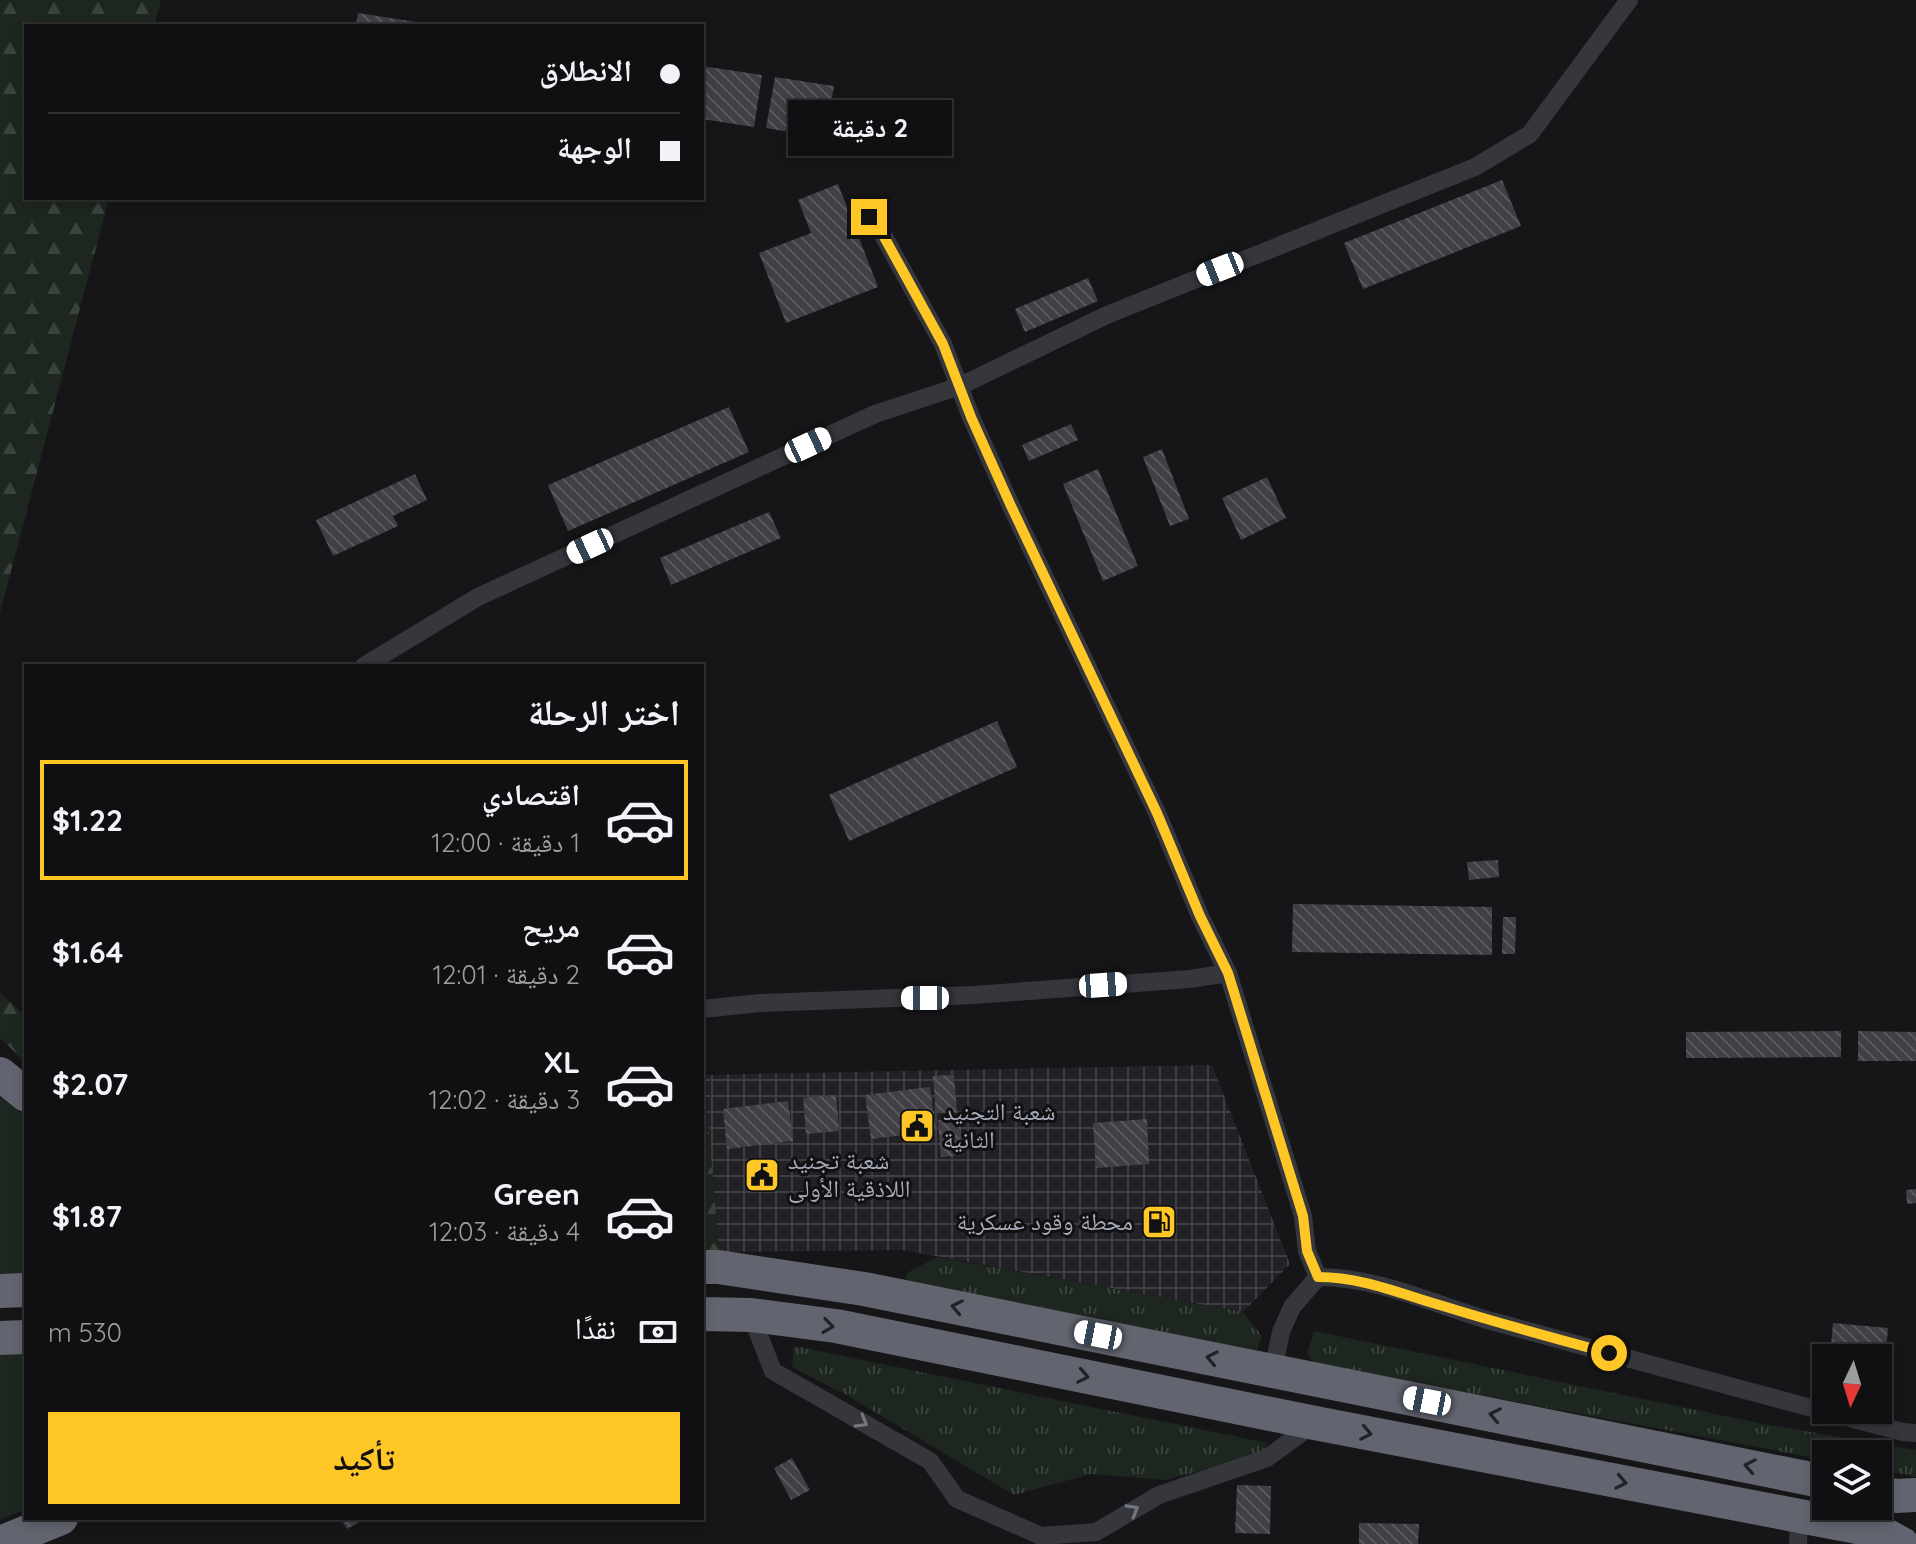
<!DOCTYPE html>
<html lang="ar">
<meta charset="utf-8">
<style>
:root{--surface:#101012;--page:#1e1e20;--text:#f1f3f6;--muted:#9c9d9f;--line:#303032;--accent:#ffc726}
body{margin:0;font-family:Quicksand,"Noto Naskh Arabic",sans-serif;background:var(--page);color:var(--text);direction:rtl;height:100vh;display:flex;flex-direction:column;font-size:30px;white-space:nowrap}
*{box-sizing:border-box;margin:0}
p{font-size:26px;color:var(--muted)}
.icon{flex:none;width:44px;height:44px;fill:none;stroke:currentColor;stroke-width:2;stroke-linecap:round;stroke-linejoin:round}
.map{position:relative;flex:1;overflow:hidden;direction:ltr}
.drawer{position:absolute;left:24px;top:664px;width:680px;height:856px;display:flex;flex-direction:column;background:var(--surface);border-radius:0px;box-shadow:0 4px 12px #0003,0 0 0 2px var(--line);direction:rtl}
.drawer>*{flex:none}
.guide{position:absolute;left:24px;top:24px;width:680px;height:176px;border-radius:0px;box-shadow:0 4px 12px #0003,0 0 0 2px var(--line);direction:rtl;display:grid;align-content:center;height:176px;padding:0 24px;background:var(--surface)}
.needle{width:52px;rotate:184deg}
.buttons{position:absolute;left:1812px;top:1344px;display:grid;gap:16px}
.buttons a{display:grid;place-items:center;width:80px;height:80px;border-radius:0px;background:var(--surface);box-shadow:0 4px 12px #0003,0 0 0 2px var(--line);font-size:40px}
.end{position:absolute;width:36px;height:36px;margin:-18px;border:10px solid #ffc726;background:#111;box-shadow:0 0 0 4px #111}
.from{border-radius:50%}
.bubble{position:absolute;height:56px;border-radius:0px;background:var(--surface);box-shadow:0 4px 12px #0003,0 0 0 2px var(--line);font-size:26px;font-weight:700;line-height:56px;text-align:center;direction:rtl}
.car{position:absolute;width:24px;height:48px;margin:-24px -12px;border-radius:10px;box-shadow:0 0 6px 2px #0007;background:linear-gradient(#fff 24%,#345 0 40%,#fff 0 76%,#345 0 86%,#fff 0)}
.guide b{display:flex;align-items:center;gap:28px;height:76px;font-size:30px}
.guide b+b{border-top:2px solid var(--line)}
.guide i{width:20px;height:20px;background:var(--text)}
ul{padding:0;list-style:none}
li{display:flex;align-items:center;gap:24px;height:120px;margin:0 16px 12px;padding:0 8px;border:4px solid transparent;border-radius:0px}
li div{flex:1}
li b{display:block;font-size:30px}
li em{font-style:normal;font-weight:700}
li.selected{border-color:var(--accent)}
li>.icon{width:72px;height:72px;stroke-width:1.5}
h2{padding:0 24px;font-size:36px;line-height:96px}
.pay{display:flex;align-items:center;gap:20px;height:88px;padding:0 24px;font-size:30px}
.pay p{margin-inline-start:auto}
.button{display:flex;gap:16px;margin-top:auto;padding:16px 24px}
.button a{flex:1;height:92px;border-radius:0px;background:var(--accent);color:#111;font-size:32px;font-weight:700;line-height:92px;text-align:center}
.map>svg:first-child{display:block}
.industrial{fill:url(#industrial-grid)}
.grass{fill:url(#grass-tufts)}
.forest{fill:url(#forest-firs)}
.garden{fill:#1d261f}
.building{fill:url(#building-back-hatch)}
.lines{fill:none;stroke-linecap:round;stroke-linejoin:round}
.street{stroke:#36373d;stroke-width:18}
.highway{stroke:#62646f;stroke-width:34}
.oneway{stroke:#212225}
.oneway2{stroke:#747681}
.route{stroke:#ffc726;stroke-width:10}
.labels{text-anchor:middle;stroke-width:6;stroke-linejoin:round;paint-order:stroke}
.poi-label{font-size:24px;fill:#a6aab9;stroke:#111113;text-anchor:start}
</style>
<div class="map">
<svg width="1916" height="1544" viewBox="0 0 1916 1544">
<defs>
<pattern id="industrial-grid" width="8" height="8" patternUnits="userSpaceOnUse" patternTransform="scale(2)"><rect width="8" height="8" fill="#222125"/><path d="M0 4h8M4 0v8" fill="none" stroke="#3f3f43"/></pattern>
<pattern id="grass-tufts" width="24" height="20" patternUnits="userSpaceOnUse" patternTransform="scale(2)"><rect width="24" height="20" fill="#1d261f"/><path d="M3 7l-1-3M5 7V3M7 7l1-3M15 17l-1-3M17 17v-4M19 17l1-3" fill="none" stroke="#3b433d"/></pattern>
<pattern id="forest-firs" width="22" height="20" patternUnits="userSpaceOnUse" patternTransform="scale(2)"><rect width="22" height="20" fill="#1d261f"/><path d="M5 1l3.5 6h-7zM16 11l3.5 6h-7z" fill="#3b433d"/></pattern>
<pattern id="building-back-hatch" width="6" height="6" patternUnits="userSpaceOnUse" patternTransform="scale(2)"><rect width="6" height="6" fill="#403f45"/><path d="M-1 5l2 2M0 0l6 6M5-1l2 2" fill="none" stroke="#59585e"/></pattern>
</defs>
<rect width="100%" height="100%" fill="#161618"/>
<!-- industrial -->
<path class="industrial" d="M1212,1065L1290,1264L1243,1312L902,1250L719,1252L704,1075Z"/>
<!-- grass -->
<g class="grass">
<path d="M937,1257L1243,1312L1262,1336L1257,1350L905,1281L907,1273Z"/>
<path d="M1314,1331L1769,1425L1916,1450V1477L1878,1469V1454H1826V1460L1315,1364L1307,1354Z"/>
<path d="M794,1346L1268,1443L1259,1456L1165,1480L1091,1474L1014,1495L848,1396L792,1367Z"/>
</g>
<!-- forest -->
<g class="forest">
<path d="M0,0H161L154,26H26V198H109L0,613Z"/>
<path d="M0,993L26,1016V1063L0,1038Z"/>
<path d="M704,1075L719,1252H702V1076Z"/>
</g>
<!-- garden -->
<g class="garden">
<path d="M0,1097L26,1117V1274H0Z"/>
<path d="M26,1353V1509L0,1520V1354Z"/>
</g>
<!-- building -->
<g class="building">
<path d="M358,13L429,24V26H356Z"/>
<path d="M702,66L762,75L754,127L702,119Z"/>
<path d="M775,77L834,86L825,138L766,128Z"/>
<path d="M1502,180L1521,226L1363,289L1344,243Z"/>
<path d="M838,184L878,287L786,323L759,253L811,233L798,200Z"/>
<path d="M1088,278L1098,301L1025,332L1015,309Z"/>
<path d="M729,407L749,452L568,531L548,485Z"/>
<path d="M1071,424L1078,440L1029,461L1022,445Z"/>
<path d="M1162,449L1189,519L1170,526L1143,457Z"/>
<path d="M1098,469L1138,566L1103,581L1063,484Z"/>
<path d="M415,474L427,500L393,516L398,526L333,556L316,520Z"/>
<path d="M1267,477L1286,518L1241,540L1222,498Z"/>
<path d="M769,512L781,538L671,585L660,558Z"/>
<path d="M997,721L1017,767L849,841L829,795Z"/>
<path d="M1498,860L1499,877L1469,880L1467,862Z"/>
<path d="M1293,904L1492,907V955L1292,952Z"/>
<path d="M1503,917H1516L1515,954H1502Z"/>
<path d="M1841,1031V1057L1686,1058V1032Z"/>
<path d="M1858,1031L1916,1032V1061H1858Z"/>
<path d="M954,1075L957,1112L936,1113L933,1076Z"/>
<path d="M930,1087L936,1131L871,1139L865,1095Z"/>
<path d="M836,1095L839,1131L806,1134L803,1098Z"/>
<path d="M788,1101L793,1141L727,1149L723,1109Z"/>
<path d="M960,1118L963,1155L941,1157L938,1120Z"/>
<path d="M1147,1119L1149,1164L1096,1168L1093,1123Z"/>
<path d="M1916,1189V1203L1907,1204L1906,1190Z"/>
<path d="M1833,1323L1888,1328L1885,1362L1878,1361V1358L1830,1357Z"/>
<path d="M792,1458L810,1490L791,1500L774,1468Z"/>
<path d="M1237,1485L1271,1486L1270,1534L1235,1533Z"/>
<path d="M340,1518H356L358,1523L347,1529Z"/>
<path d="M1359,1523L1419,1524L1418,1544H1359Z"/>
</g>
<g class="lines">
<!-- street -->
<g class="street">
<path d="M869,217L883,235L943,344L971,417L1011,506L1157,813L1200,916L1228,973L1303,1216L1307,1251L1318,1277"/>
<path d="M364,666L478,597L875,414L960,386L1107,315L1475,167L1530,134L1629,0"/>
<path d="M702,1009L760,1003L974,995L1190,979L1228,973"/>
<path d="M751,1315L773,1371L930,1461L957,1499L1041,1536L1096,1532L1159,1495L1267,1458L1315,1423"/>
<path d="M1273,1370L1281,1332L1292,1307L1318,1277C1379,1277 1438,1306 1495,1322C1631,1359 1767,1397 1903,1432L1916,1433"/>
<path d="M1798,1544L1799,1516"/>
</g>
<!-- highway -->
<g class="highway">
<path d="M0,1074L26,1095"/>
<path d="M702,1267H718L864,1289L1826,1482"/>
<path d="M0,1291L26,1290"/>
<path d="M702,1314L751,1315L836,1326L1315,1423L1878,1531L1902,1544"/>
<path d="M0,1338L26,1337"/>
<path d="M1878,1492L1896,1496L1916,1495"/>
<path d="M0,1543L61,1518"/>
</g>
</g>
<!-- one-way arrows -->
<defs><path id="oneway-chevron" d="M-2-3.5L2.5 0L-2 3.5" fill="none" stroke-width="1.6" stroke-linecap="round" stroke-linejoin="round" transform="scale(2)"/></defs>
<g class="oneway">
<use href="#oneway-chevron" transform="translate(957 1307) rotate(-169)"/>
<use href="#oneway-chevron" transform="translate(828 1326) rotate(8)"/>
<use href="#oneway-chevron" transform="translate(1212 1358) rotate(-169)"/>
<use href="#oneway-chevron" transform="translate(1083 1376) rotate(11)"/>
<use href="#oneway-chevron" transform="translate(1495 1415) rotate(-169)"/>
<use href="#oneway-chevron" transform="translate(1366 1433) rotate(11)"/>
<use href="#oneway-chevron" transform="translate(1750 1466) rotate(-169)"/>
<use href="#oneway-chevron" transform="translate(1621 1482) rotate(11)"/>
</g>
<g class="oneway2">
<use href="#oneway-chevron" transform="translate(862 1422) rotate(30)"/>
<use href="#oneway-chevron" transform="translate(1133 1510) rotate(-30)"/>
</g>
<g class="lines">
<!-- route -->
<path class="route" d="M869,217L883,235L943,344L971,417L1011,506L1157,813L1200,916L1228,973L1303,1216L1307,1251L1318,1277C1362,1277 1401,1294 1443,1306C1498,1323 1553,1338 1609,1353"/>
</g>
<!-- icons -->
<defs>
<g id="civic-square" transform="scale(1.8)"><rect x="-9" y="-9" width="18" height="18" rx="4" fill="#ffc726" stroke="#111113"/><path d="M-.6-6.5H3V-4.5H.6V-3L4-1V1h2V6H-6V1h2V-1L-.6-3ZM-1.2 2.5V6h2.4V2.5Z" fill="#111"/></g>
<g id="fuel-square" transform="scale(1.8)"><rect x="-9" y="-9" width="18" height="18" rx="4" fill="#ffc726" stroke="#111113"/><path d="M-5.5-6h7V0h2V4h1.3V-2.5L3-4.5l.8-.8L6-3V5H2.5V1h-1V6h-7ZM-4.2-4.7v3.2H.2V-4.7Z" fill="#111"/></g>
</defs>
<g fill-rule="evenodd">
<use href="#civic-square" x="917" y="1126"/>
<use href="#civic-square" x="762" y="1175"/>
<use href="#fuel-square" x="1159" y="1222"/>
</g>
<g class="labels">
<!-- poi labels -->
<g class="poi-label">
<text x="943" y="1120">شعبة التجنيد<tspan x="943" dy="28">الثانية</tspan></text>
<text x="788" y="1169">شعبة تجنيد<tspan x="788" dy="28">اللاذقية الأولى</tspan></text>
<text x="1133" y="1230" text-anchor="end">محطة وقود عسكرية</text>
</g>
</g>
</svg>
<div class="buttons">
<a><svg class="needle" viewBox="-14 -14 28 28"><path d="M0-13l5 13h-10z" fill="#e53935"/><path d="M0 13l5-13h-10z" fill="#9c9d9f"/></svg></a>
<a><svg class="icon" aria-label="layers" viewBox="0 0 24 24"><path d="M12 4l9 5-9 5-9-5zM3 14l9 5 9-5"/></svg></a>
</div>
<i class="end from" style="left:1609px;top:1353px"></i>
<i class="end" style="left:869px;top:217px"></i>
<div class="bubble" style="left:788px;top:100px;width:164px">2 دقيقة</div>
<i class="car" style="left:1220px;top:269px;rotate:248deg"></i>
<i class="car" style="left:808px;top:445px;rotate:65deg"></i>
<i class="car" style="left:590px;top:546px;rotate:245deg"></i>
<i class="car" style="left:1103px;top:985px;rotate:86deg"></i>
<i class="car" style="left:925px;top:998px;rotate:270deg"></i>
<i class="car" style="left:1098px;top:1335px;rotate:281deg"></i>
<i class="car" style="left:1427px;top:1401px;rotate:281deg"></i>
<div class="guide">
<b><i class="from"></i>الانطلاق</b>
<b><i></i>الوجهة</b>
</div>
<section class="drawer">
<h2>اختر الرحلة</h2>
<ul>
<li class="selected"><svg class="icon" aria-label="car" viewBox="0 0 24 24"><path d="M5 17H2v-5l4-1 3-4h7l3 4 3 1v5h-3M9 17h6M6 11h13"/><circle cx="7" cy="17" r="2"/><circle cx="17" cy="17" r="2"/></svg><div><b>اقتصادي</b><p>1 دقيقة · 12:00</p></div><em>$1.22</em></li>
<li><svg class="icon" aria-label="car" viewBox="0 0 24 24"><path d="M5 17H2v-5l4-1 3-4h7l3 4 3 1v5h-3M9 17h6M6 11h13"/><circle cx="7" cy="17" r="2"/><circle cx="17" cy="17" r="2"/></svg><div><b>مريح</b><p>2 دقيقة · 12:01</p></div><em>$1.64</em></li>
<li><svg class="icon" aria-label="car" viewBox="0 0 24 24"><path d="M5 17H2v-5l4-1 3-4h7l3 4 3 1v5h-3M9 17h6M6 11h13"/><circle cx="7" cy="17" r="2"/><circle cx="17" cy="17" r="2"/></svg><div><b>XL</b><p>3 دقيقة · 12:02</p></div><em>$2.07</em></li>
<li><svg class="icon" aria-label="car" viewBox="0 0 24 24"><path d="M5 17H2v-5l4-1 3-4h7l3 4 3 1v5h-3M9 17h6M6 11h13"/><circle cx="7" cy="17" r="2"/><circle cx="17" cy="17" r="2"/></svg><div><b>Green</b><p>4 دقيقة · 12:03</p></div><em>$1.87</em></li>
</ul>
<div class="pay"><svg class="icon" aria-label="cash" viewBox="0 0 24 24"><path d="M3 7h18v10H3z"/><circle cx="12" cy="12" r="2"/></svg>نقدًا<p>530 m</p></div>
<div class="button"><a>تأكيد</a></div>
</section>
</div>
